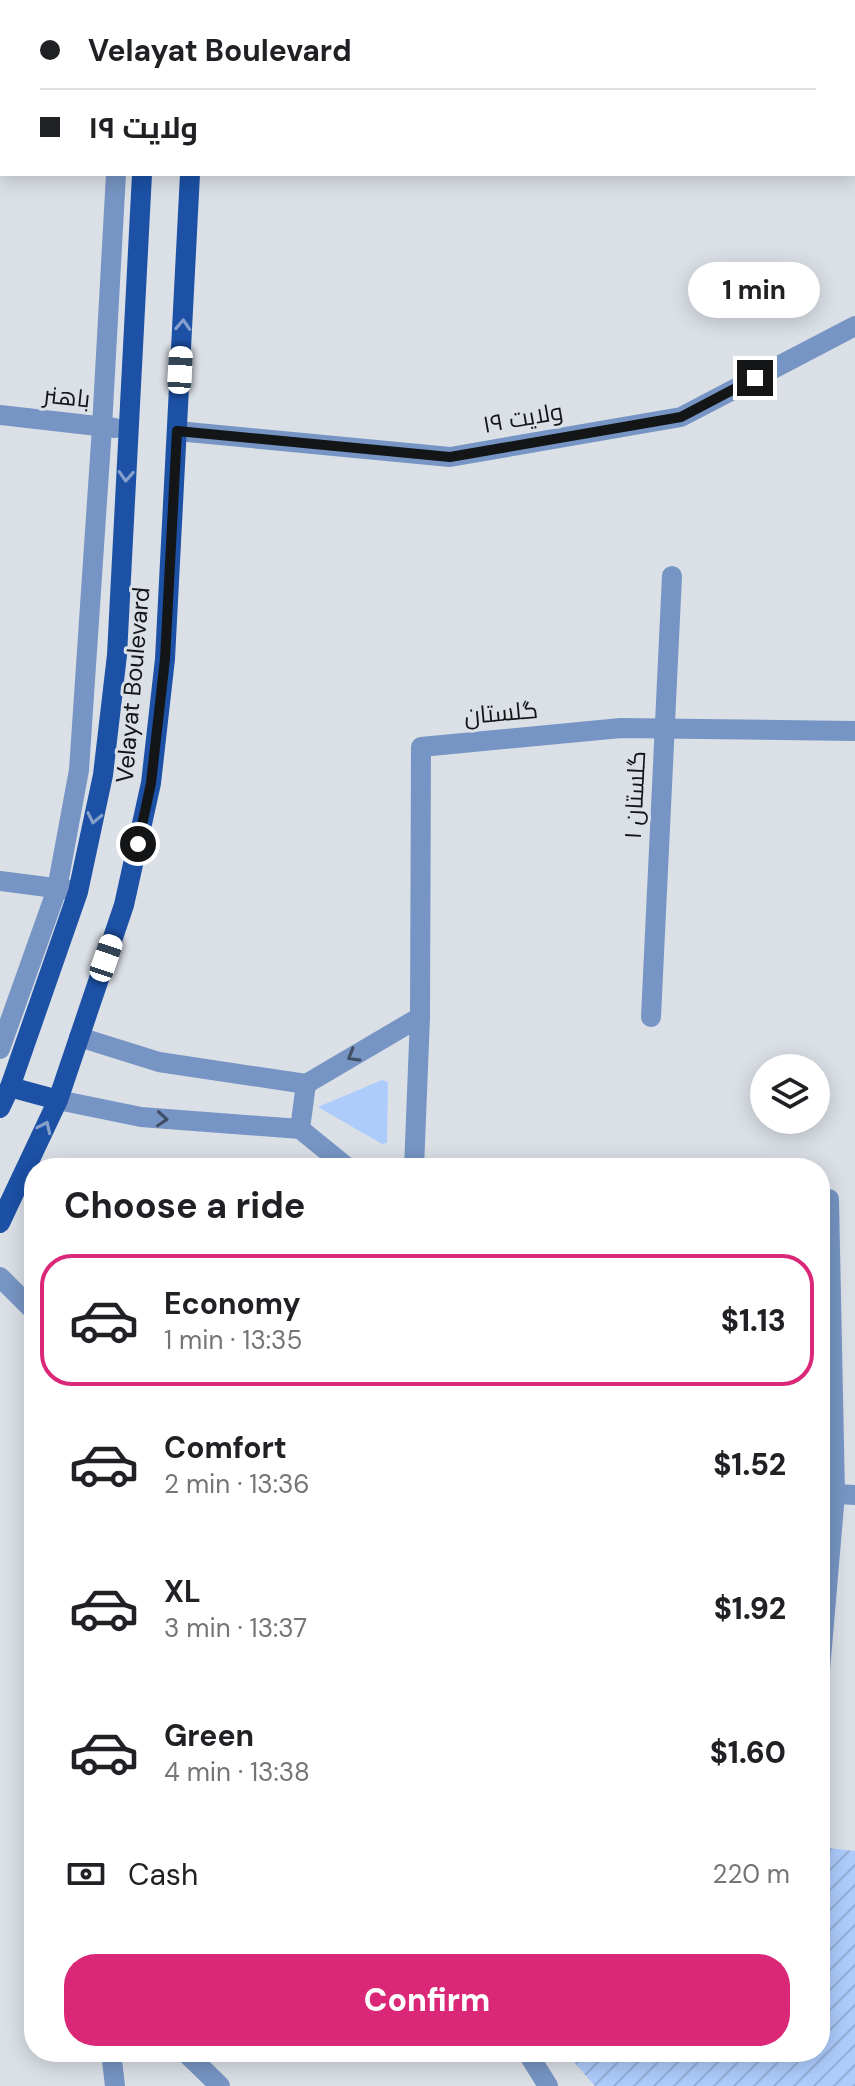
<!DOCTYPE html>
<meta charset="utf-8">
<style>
:root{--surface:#fff;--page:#f6f6f6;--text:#202124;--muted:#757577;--line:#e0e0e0;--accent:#db2777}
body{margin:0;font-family:"DM Sans",Cairo,sans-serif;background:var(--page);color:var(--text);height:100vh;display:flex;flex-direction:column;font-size:30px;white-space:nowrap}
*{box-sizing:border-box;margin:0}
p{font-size:26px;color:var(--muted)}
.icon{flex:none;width:44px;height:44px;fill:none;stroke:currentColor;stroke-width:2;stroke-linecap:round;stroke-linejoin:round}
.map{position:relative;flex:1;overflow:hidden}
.details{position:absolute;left:24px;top:1158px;width:806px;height:904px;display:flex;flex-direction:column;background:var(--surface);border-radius:32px;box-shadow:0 4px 20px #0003}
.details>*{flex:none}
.top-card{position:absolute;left:0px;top:0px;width:856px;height:176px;box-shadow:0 4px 20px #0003;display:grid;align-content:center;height:176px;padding:0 40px;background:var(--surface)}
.controls{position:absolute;left:750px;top:1054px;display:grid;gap:16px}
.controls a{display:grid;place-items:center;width:80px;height:80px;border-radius:50%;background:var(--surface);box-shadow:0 4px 20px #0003;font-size:40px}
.end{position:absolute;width:36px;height:36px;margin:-18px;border:10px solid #131517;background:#fff;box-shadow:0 0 0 4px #fff}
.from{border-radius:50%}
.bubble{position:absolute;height:56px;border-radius:28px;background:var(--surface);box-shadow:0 4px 20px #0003;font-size:26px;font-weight:800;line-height:56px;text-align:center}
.car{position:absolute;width:24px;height:48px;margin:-24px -12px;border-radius:10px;box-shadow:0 0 6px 2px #0007;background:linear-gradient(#fff 24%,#345 0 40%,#fff 0 76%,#345 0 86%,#fff 0)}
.top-card b{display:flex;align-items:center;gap:28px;height:76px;font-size:30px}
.top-card b+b{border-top:2px solid var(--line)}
.top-card i{width:20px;height:20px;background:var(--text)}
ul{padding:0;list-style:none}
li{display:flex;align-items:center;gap:24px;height:132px;margin:0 16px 12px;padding:0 24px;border:4px solid transparent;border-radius:32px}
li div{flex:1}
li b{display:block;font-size:30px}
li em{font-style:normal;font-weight:800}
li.selected{border-color:var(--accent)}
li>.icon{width:72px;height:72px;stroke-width:1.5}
h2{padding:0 40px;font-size:36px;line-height:96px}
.pay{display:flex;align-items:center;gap:20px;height:88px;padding:0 40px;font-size:30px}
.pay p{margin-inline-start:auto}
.cta{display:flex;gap:16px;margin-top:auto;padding:16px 40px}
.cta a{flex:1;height:92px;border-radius:32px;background:var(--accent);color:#fff;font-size:32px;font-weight:800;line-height:92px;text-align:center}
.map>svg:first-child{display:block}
.grass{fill:#adccfc}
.garden{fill:url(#garden-furrows)}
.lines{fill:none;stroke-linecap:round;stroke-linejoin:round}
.minor{stroke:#7795c4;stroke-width:20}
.major{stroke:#1c51a6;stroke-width:20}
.oneway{stroke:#85a0ca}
.oneway2{stroke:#404f65}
.route{stroke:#131517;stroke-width:10}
.labels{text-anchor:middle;stroke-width:6;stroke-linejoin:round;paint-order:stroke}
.street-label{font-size:24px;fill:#131517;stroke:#dbe0e7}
</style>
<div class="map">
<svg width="855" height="2086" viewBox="0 0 855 2086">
<defs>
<pattern id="garden-furrows" width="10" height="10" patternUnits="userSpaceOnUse" patternTransform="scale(2)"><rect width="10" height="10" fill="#adccfc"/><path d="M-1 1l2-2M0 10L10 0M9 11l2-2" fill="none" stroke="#94aed7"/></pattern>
</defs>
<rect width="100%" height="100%" fill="#dbe0e7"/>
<!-- grass -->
<path class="grass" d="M382,1080L388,1082L387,1143L382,1144L318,1107Z"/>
<!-- garden -->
<path class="garden" d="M820,1847L855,1851V2086H595L565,2052H820Z"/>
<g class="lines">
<!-- minor -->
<g class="minor">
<path d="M109,0V2"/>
<path d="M764,1L765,2"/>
<path d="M854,74L855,75"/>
<path d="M0,415L115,428"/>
<path d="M177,431L450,457L681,417L855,326"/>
<path d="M0,881L70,890"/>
<path d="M651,1017L672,576"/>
<path d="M79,1037L159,1062L306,1084L420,1017"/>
<path d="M0,1049L57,889L79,770L102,427L116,174"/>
<path d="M58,1100L141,1117L300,1129L348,1168"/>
<path d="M300,1129L306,1084"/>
<path d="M414,1168L420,1017L421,747L621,728L855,731"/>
<path d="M0,1277L34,1311"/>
<path d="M820,1493L855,1495"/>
<path d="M820,1670L835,1494L829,1199"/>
<path d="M111,2052L115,2086"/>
<path d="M185,2052L220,2086"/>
<path d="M527,2052L548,2086"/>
</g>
<!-- major -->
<g class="major">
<path d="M131,0V2"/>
<path d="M179,0L180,2"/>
<path d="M10,1087L58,1100"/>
<path d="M0,1108L10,1087L78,892L103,775L117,655L142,174"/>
<path d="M0,1223L58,1100L124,905L151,783L165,659L190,174"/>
</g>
</g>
<!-- one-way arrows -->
<defs><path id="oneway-chevron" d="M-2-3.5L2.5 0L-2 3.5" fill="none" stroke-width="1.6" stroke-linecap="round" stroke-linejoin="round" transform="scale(2)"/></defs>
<g class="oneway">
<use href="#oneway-chevron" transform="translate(183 325) rotate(-87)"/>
<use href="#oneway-chevron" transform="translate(126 476) rotate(93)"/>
<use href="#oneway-chevron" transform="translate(94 818) rotate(102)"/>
<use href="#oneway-chevron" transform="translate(45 1127) rotate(-65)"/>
</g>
<g class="oneway2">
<use href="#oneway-chevron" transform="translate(353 1056) rotate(150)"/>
<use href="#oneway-chevron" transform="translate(162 1119) rotate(4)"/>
</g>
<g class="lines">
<!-- route -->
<path class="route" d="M138,844L151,783L165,659L177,431L450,457L681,417L755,378"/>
</g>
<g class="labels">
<!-- street labels -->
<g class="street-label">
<text transform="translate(67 397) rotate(6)" y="8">باهنر</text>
<text transform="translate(523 418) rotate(-10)" y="8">ولایت ۱۹</text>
<text transform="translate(133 685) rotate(-85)" y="8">Velayat Boulevard</text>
<text transform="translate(501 713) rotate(-5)" y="8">گلستان</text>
<text transform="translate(635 795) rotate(-87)" y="8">گلستان ۱</text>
</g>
</g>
</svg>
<div class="controls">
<a><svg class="icon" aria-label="layers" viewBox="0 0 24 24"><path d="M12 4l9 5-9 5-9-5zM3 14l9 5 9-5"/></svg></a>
</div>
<i class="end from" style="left:138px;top:844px"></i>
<i class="end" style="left:755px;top:378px"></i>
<div class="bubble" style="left:688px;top:262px;width:132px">1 min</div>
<i class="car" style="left:180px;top:370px;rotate:3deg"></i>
<i class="car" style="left:106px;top:958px;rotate:19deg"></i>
<div class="top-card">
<b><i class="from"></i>Velayat Boulevard</b>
<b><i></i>ولایت ۱۹</b>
</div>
<section class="details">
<h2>Choose a ride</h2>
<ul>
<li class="selected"><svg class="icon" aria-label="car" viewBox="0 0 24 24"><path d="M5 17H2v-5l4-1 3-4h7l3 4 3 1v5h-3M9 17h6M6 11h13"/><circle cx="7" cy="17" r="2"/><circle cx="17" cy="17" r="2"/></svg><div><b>Economy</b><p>1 min · 13:35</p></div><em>$1.13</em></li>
<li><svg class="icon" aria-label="car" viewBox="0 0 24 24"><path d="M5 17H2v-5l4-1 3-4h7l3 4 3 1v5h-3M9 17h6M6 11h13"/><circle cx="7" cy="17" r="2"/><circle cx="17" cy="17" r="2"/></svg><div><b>Comfort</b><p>2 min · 13:36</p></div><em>$1.52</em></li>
<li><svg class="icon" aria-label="car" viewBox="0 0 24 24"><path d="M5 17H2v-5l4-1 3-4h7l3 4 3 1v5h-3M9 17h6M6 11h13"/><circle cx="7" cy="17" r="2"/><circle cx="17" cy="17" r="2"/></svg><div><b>XL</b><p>3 min · 13:37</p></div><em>$1.92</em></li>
<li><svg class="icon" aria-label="car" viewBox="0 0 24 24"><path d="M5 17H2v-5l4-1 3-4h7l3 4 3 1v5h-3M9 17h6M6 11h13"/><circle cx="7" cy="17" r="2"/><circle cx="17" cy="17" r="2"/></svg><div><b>Green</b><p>4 min · 13:38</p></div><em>$1.60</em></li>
</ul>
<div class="pay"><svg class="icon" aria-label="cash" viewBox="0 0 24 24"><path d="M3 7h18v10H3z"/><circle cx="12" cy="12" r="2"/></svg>Cash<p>220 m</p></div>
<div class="cta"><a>Confirm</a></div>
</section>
</div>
